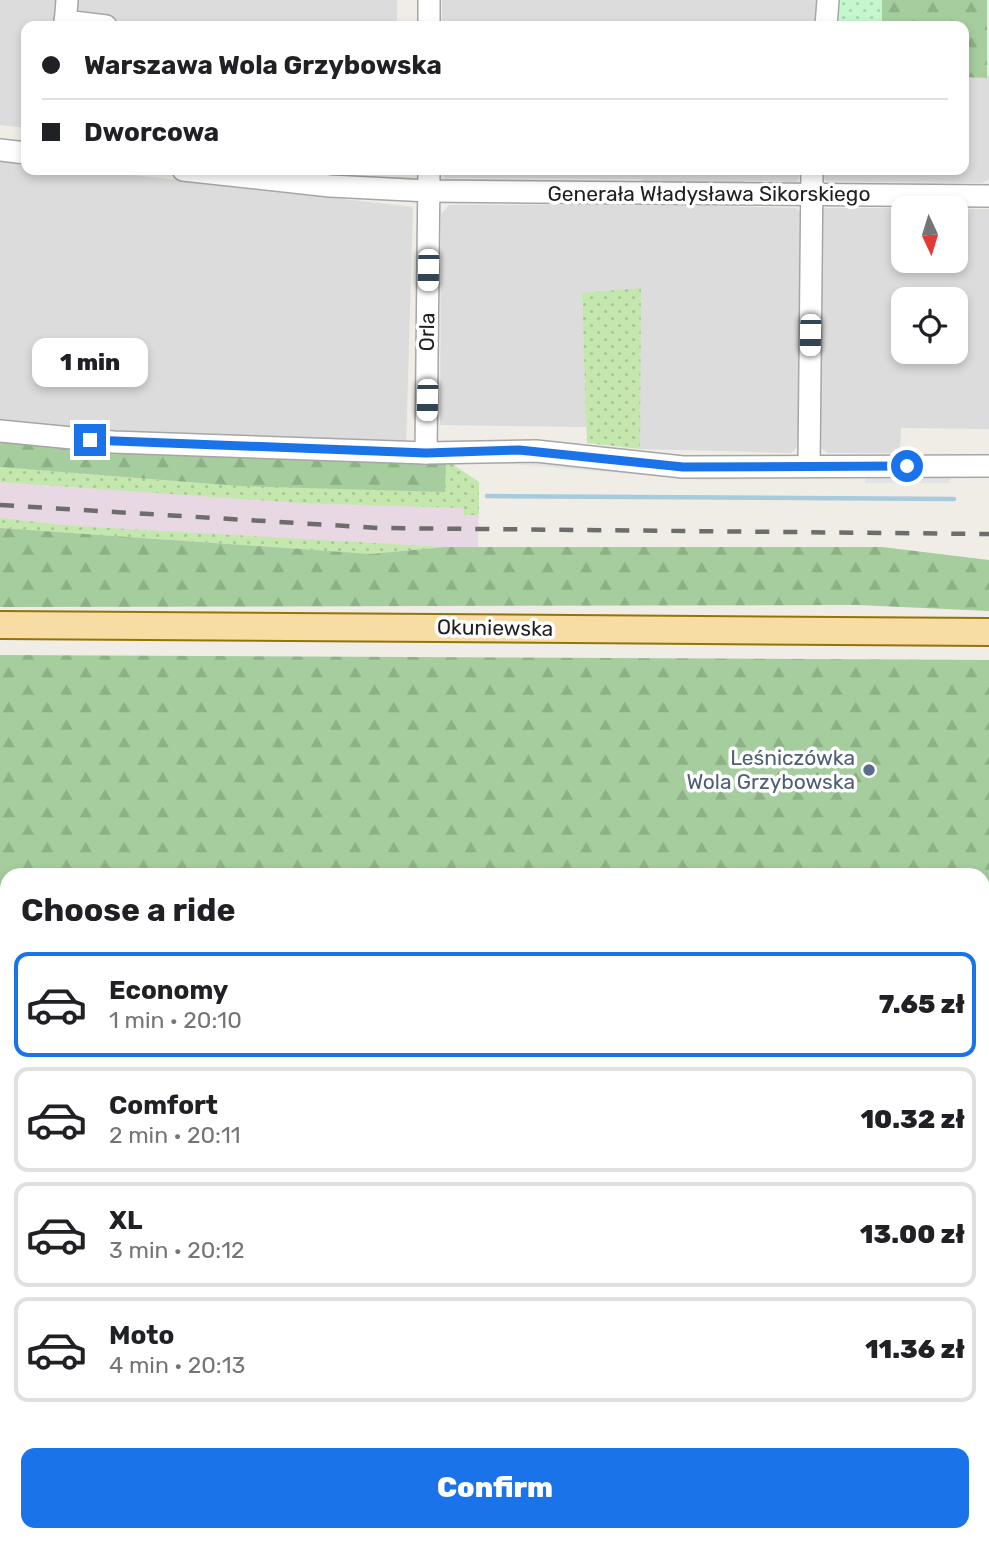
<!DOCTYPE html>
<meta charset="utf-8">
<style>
:root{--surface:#fff;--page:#f2f2f2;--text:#202124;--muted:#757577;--line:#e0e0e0;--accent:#1a73e8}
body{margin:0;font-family:Rubik,sans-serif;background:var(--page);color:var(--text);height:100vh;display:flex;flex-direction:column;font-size:26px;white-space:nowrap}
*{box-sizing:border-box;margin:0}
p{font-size:23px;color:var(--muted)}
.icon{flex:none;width:38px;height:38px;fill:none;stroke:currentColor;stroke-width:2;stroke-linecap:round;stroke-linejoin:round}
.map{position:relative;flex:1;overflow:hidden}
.side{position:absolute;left:0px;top:868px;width:990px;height:674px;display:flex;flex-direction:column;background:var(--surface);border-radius:21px 21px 0 0;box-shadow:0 4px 10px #0003}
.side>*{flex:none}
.hud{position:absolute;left:21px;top:21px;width:948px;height:154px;border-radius:14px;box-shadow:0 4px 10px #0003;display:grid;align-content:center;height:154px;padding:0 21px;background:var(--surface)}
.needle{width:46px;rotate:176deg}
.buttons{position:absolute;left:891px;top:196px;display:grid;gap:14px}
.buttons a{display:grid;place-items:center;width:77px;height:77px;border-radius:14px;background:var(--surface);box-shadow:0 4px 10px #0003;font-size:35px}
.end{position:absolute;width:32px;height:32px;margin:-16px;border:9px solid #1a73e8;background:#fff;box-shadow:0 0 0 4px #fff}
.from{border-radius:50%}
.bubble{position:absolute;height:49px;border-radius:14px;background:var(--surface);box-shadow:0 4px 10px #0003;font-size:23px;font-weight:800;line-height:49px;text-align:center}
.car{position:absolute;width:21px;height:42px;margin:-21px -10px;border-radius:9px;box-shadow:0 0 5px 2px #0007;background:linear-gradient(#fff 24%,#345 0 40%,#fff 0 76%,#345 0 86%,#fff 0)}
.hud b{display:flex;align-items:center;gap:24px;height:66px;font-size:26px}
.hud b+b{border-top:2px solid var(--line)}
.hud i{width:18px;height:18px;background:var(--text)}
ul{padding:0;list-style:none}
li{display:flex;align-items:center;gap:21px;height:105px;margin:0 14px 10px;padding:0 7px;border:4px solid var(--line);border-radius:14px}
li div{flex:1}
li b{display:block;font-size:26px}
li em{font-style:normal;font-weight:800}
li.active{border-color:var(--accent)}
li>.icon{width:63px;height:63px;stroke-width:1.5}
h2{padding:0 21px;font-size:32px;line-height:84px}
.primary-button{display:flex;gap:14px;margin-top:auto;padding:14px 21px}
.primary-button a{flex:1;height:80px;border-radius:14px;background:var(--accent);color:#fff;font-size:28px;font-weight:800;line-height:80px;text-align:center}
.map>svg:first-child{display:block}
.residential{fill:#dddcdc;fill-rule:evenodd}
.railway{fill:#e8d8e3}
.grass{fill:url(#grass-dots)}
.forest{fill:url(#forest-firs);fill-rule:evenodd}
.park{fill:url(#park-dots)}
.parking{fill:#e3e3e3}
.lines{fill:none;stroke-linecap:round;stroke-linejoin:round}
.stream{stroke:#a8cadb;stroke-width:4.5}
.minor-casing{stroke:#a6a6a6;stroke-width:24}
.major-casing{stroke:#937408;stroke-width:30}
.minor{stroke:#fff;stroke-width:21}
.major{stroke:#f7dca3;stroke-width:26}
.rail{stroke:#6d6d6d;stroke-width:4.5;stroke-dasharray:14 14;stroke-linecap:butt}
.route{stroke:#1a73e8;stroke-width:9}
.service-dot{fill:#5c6f8a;stroke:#fff;stroke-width:2.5}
.labels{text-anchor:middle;stroke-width:7;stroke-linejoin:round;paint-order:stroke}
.street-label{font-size:21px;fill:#1f1f1f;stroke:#fff}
.service-label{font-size:21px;fill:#4e5e75;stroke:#fff;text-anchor:end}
</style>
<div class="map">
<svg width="989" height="1541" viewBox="0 0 989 1541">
<defs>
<pattern id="grass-dots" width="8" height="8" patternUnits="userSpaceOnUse" patternTransform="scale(1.75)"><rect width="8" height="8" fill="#c4e7ae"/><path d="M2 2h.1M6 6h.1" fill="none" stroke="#a8c695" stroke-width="1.8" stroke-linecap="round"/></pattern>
<pattern id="forest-firs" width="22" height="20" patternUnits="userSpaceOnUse" patternTransform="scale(1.75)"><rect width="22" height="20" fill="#a5cd9d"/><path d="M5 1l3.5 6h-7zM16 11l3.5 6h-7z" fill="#8eb087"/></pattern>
<pattern id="park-dots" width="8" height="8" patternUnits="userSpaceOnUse" patternTransform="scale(1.75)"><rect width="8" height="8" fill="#c5f7cf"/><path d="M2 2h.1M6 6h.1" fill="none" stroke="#a9d3b1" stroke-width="1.8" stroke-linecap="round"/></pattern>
</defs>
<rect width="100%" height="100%" fill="#efede6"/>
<!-- residential -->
<g class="residential">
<path d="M0,0H397V26H26V128L0,125Z"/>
<path d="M442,0H821L818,26H442Z"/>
<path d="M989,76V179L982,183L864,182L827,181L822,178V170H964V77Z"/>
<path d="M0,160L26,163V170H90L413,207L406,449L118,437L0,424Z"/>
<path d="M441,170H802L797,182L744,181L743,184L642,183V179L445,178Z"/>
<path d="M643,204L796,208L801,212L800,444L791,453L640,449V289L582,294L587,427L440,425L441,214L449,205Z"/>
<path d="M824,208H917H903V261H956V209H989V429L901,428L900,453H828L820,447V212ZM903,299H956V352H903Z"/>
</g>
<!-- railway -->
<path class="railway" d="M0,439L454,457L455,466L479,482L478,547L0,597Z"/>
<!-- grass -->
<g class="grass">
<path d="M641,288L640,449L587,443L582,293Z"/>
<path d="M454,457L455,466L479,482V515H464L463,508L300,503L0,482V467L239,486Z"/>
<path d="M0,518L73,526L445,547L371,554L0,528Z"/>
</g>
<!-- forest -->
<g class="forest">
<path d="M882,0H987V78L964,77V26H836V22H881Z"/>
<path d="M0,439L446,458L445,492L239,486L0,467Z"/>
<path d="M0,528L371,554L445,547H882L989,560V611L858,605L0,607Z"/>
<path d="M0,655L989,660V1541H0ZM7,875H984V1535H7Z"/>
</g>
<!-- park -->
<path class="park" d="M839,0H882V22H836Z"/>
<!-- parking -->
<g class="parking">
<path d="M515,457L765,474L762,479L703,480L488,462Z"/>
<path d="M866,473H950V483H865Z"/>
</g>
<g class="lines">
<!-- stream -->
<path class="stream" d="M487,496L954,499"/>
<!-- minor casing -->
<g class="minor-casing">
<g id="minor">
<path d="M429,0V26"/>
<path d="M65,21L106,26"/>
<path d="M65,26L67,0"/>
<path d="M826,26L828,0"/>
<path d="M0,150L26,153"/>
<path d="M183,170L330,186L429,191L989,196"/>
<path d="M0,431L113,442L426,453L536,451L683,467L989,466"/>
<path d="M426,453L429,170"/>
<path d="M809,466L812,170"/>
</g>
</g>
<!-- major casing -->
<g class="major-casing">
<path id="major" d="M0,625L989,632"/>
</g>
<!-- minor -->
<use href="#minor" class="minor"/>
<!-- major -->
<use href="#major" class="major"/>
<!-- rail -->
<path class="rail" d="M0,505L379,528L989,534"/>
</g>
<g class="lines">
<!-- route -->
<path class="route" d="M90,440L426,453L519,450L683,467L907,466"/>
</g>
<!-- markers -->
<circle class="service-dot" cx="869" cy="770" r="7"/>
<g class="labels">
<!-- street labels -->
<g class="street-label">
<text x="709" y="201">Generała Władysława Sikorskiego</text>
<text transform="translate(427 332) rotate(-89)" y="7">Orla</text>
<text transform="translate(495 628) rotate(1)" y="7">Okuniewska</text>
</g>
<!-- service labels -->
<g class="service-label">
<text x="855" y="765">Leśniczówka<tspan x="855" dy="24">Wola Grzybowska</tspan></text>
</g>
</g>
</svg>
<div class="buttons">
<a><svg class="needle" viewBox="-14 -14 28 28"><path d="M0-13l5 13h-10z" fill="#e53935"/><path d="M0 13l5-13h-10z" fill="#757577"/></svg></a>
<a><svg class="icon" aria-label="locate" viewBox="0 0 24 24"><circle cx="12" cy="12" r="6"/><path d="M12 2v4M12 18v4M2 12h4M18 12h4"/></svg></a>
</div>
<i class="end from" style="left:907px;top:466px"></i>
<i class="end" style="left:90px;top:440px"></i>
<div class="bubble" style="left:32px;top:338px;width:116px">1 min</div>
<i class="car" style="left:428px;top:270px;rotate:181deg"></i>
<i class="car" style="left:810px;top:335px;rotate:181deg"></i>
<i class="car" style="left:427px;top:400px;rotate:181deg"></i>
<div class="hud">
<b><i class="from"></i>Warszawa Wola Grzybowska</b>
<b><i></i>Dworcowa</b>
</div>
<section class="side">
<h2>Choose a ride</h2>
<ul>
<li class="active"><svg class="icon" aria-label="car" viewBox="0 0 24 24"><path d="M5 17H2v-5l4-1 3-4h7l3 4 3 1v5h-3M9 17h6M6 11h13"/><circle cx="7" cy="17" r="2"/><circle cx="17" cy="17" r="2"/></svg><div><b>Economy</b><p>1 min · 20:10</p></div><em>7.65 zł</em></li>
<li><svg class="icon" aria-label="car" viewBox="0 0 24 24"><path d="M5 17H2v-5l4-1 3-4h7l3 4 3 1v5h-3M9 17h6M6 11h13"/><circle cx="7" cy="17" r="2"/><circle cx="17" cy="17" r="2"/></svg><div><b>Comfort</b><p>2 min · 20:11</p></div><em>10.32 zł</em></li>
<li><svg class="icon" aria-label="car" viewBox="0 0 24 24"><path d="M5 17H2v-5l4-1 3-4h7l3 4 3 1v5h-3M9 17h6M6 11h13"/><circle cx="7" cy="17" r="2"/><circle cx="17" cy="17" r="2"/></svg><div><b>XL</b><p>3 min · 20:12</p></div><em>13.00 zł</em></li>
<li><svg class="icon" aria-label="car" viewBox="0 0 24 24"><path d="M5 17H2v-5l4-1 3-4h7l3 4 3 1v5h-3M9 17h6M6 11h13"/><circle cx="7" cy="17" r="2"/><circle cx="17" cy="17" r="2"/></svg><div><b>Moto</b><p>4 min · 20:13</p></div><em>11.36 zł</em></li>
</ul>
<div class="primary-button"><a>Confirm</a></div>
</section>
</div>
